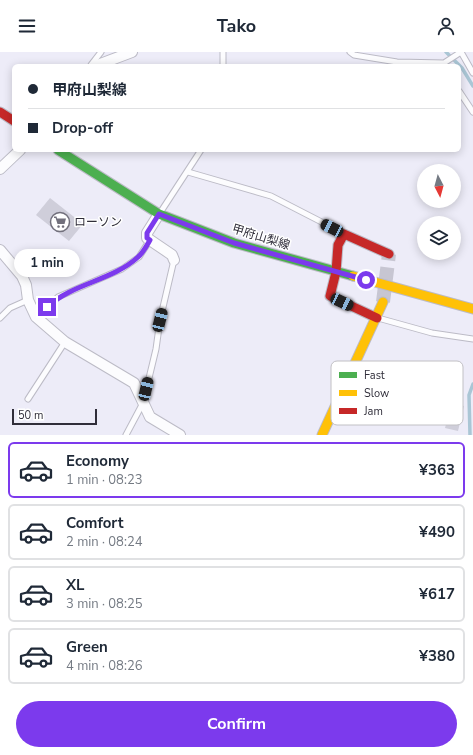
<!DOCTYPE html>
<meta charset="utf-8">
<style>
:root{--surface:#fff;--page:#f6f6f7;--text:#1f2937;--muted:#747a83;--line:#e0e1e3;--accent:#7c3aed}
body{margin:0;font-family:"Nunito Sans","Noto Sans JP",sans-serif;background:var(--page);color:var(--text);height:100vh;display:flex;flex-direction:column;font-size:15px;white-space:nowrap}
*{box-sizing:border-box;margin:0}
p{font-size:13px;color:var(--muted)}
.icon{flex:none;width:22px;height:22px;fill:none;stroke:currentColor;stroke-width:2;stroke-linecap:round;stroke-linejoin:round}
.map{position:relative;height:383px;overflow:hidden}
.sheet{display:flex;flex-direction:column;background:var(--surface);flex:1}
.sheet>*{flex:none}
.banner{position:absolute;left:12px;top:12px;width:449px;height:88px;border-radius:6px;box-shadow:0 2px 10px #0003;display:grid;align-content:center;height:88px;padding:0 16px;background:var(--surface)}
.needle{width:26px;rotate:174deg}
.fabs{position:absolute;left:417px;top:112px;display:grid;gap:8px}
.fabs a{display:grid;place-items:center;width:44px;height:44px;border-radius:50%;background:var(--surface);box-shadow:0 2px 10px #0003;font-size:20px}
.scale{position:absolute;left:12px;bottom:10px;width:85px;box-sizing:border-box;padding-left:4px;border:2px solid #302e3a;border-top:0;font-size:11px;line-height:14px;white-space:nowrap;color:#302e3a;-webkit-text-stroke:3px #fff;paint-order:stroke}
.end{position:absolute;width:18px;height:18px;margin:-9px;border:5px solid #7c3aed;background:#fff;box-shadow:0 0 0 2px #fff}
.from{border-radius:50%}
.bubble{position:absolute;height:28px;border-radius:14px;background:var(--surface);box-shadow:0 2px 10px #0003;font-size:13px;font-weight:700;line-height:28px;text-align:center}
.car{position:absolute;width:12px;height:24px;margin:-12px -6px;border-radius:5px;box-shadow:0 0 3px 1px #0007;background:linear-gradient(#222 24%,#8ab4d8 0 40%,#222 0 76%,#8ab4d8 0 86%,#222 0)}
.banner b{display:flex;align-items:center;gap:14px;height:38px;font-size:15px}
.banner b+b{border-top:1px solid var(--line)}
.banner i{width:10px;height:10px;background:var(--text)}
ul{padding:7px 0 0;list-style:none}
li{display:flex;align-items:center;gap:12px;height:56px;margin:0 8px 6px;padding:0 8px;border:2px solid var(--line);border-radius:6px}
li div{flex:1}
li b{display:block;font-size:15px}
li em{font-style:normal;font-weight:700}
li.current{border-color:var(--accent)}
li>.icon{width:36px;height:36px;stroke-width:1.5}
.button{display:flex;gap:8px;margin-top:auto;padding:8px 16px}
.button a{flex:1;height:46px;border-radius:24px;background:var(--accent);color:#fff;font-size:16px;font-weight:700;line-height:46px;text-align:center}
header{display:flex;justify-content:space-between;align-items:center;height:52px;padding:0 16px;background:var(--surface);font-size:18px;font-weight:700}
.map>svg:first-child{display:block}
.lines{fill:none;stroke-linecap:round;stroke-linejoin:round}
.stream{stroke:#aac6d5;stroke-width:3.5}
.building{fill:#cfceda}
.secondary-tunnel{stroke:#c7c6d2;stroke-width:14;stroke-dasharray:14 7;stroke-linecap:butt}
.lane-casing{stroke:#bcbbc6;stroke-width:7}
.street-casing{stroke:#bcbbc6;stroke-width:12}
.fast-casing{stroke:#bcbbc6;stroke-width:11}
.slow-casing{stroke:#bcbbc6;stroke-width:11}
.jam-casing{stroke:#bcbbc6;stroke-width:11}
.lane{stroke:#fcfcfe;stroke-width:5}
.street{stroke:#fcfcfe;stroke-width:10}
.fast{stroke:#4caf50;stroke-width:9}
.slow{stroke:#ffc107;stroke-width:9}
.jam{stroke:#c62828;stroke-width:9}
.route{stroke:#7c3aed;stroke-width:5}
.labels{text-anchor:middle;stroke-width:3;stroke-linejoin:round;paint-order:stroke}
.poi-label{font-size:12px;fill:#302e3a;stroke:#fff;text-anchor:start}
.street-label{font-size:12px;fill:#302e3a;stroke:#fff}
.key{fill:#fff;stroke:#c1c0c4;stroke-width:1}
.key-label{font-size:11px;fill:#302e3a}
</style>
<header><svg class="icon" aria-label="menu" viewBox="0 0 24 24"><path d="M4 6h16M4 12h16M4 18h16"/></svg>Tako<svg class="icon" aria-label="person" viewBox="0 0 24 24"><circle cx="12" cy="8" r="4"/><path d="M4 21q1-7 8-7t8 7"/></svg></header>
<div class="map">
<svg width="473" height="383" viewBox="0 0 473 383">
<rect width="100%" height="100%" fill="#edecf8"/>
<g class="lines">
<!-- stream -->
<g class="stream">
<path d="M446,0L462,16L473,34"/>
<path d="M470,383L469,343L473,332"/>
</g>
</g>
<!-- building -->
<g class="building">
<path d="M50,146L83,172L69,189L36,163Z"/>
<path d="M452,351L464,354L458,379L445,376Z"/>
</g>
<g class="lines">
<!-- secondary-tunnel -->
<path class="secondary-tunnel" d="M383,250L389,202"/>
<!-- lane casing -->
<g class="lane-casing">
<g id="lane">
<path d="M350,0L354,3L397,10L444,11L461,0"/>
<path d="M461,0L473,21"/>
<path d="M91,13L101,0"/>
<path d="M223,14V0"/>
<path d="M459,39L473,60"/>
<path d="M188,120L271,144L343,181"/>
<path d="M160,161L201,98"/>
<path d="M36,265L58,245L122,217L139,205L150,188"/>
<path d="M0,266L10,256L28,248"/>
<path d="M378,266L432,281L473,287"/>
<path d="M28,347L65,290"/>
<path d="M126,383L143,351L156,297L160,268L174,208"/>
</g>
</g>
<!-- street casing -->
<g class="street-casing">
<g id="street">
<path d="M95,14L132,0"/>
<path d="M0,117L20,98"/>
<path d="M159,162L147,181V186L172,203L174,208"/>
<path d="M0,198L22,224L26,233L28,248L36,265L65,290L134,331L150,365L180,383"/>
</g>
</g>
<!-- fast casing -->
<g class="fast-casing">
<path id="fast" d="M58,98L159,162L234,191L353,224"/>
</g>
<!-- slow casing -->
<g class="slow-casing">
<g id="slow">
<path d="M353,224L473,257"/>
<path d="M322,383L383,250"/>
</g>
</g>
<!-- jam casing -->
<g class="jam-casing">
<g id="jam">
<path d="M0,60L14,69"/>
<path d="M377,266L330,244L336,220L338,193L344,182L389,202"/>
</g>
</g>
<!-- lane -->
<use href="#lane" class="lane"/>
<!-- street -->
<use href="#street" class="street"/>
<!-- fast -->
<use href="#fast" class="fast"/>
<!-- slow -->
<use href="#slow" class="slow"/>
<!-- jam -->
<use href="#jam" class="jam"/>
</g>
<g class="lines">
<!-- route -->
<path class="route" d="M47,255C73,231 112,229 138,205C143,201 147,193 150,188L147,186V181L159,162L234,191L366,228"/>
</g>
<!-- icons -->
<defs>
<g id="supermarket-ring" transform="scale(1)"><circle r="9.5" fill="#fff" stroke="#72707c" stroke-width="1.5"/><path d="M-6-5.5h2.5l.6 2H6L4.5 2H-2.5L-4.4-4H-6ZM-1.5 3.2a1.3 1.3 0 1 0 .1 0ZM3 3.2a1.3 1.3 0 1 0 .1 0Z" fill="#72707c"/></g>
</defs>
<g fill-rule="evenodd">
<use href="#supermarket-ring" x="60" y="170"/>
</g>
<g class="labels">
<!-- poi labels -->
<g class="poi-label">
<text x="74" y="174">ローソン</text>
</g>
<!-- street labels -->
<g class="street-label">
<text transform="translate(261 185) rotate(17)" y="4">甲府山梨線</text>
</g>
</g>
<!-- legend -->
<rect x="331" y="309" width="132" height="64" rx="6" class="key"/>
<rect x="339" y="320" width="18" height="6" fill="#4caf50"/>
<rect x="339" y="338" width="18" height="6" fill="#ffc107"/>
<rect x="339" y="356" width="18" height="6" fill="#c62828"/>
<g class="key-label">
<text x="364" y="327">Fast</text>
<text x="364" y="345">Slow</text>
<text x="364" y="363">Jam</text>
</g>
</svg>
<div class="fabs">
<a><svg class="needle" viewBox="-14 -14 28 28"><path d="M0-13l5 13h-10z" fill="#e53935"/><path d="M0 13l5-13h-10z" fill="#747a83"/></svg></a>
<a><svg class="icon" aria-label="layers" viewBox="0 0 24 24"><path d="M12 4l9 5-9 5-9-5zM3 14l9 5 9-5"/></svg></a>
</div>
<div class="scale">50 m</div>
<i class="end from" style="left:366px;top:228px"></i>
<i class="end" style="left:47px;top:255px"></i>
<div class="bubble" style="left:14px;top:197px;width:66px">1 min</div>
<i class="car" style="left:332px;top:176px;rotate:297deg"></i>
<i class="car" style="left:342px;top:250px;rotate:115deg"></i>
<i class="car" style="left:160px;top:268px;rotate:14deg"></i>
<i class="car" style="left:146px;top:337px;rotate:13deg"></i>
<div class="banner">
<b><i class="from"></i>甲府山梨線</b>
<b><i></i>Drop-off</b>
</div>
</div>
<section class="sheet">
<ul>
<li class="current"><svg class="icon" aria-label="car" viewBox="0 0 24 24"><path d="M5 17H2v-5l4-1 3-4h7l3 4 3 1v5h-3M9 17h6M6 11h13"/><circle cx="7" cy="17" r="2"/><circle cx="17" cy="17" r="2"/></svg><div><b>Economy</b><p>1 min · 08:23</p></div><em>¥363</em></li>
<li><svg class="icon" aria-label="car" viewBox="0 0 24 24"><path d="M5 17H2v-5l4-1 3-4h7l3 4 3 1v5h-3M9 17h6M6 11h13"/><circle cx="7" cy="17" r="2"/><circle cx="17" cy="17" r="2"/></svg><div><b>Comfort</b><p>2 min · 08:24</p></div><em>¥490</em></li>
<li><svg class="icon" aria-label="car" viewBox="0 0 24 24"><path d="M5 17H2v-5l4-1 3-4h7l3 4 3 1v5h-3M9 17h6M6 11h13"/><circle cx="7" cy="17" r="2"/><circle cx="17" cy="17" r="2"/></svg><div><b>XL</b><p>3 min · 08:25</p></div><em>¥617</em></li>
<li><svg class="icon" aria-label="car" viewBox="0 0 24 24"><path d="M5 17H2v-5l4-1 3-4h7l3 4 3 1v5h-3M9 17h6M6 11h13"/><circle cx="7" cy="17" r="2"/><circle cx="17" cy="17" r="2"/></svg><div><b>Green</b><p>4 min · 08:26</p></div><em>¥380</em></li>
</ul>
<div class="button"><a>Confirm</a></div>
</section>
